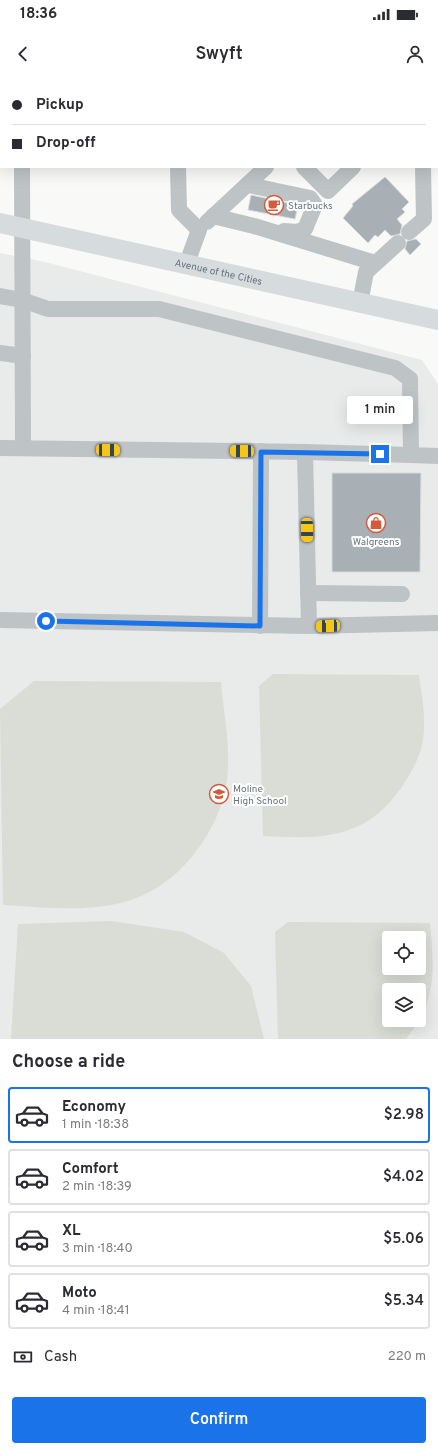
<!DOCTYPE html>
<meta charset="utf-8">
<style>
:root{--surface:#fff;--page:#f7f7f7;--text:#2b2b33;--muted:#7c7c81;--line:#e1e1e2;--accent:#1a73e8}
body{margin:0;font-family:Overpass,sans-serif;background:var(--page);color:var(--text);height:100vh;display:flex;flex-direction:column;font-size:15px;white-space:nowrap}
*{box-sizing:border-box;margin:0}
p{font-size:13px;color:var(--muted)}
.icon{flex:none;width:22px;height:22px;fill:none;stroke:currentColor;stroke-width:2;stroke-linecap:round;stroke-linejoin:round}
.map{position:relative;height:959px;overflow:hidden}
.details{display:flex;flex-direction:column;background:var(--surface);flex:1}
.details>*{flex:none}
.banner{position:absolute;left:0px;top:0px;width:438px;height:88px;box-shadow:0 4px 16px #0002;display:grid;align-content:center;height:88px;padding:0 12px;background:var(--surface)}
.buttons{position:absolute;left:382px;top:851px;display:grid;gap:8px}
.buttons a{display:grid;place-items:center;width:44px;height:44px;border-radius:4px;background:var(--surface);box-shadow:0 4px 16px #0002;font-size:20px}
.end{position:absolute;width:18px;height:18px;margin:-9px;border:5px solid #1a73e8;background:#fff;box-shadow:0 0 0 2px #fff}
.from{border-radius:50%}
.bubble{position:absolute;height:28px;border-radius:4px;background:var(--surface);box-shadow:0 4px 16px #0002;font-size:13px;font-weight:600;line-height:28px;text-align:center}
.car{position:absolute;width:12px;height:24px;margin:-12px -6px;border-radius:5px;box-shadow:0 0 3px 1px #0007;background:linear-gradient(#f5c518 24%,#345 0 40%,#f5c518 0 76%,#345 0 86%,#f5c518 0)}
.banner b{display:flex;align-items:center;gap:14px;height:38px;font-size:15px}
.banner b+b{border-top:1px solid var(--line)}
.banner i{width:10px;height:10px;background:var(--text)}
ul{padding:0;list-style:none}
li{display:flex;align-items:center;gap:12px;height:56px;margin:0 8px 6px;padding:0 4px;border:2px solid var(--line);border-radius:4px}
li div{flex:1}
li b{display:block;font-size:15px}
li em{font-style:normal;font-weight:600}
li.current{border-color:var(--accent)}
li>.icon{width:36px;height:36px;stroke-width:1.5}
h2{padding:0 12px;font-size:18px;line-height:48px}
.pay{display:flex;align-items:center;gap:10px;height:44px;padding:0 12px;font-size:15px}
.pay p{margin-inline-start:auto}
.primary-button{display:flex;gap:8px;margin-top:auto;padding:8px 12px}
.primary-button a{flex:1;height:46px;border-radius:4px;background:var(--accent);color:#fff;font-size:16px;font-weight:600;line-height:46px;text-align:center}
.status{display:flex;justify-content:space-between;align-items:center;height:28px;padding:0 20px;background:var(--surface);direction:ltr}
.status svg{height:11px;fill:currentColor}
header{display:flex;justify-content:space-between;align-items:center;height:52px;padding:0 12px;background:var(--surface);font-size:18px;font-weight:600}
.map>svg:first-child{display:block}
.built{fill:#e9eaea;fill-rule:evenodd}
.green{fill:#d9ddd6;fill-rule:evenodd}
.building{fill:#a8afb5;stroke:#dadad9}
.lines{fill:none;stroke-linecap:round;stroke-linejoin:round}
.minor{stroke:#bec3c6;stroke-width:16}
.major{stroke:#d6dbde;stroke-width:20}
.route{stroke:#1a73e8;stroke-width:5}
.labels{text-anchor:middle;stroke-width:4;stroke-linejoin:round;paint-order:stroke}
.poi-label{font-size:10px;fill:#66757f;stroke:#fff;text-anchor:start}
.street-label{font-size:10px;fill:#66757f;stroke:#fff}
</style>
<div class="status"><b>18:36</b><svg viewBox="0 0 49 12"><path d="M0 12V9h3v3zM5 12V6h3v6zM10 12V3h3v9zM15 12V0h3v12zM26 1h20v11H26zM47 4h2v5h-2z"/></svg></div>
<header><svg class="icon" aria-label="back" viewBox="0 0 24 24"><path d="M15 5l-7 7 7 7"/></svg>Swyft<svg class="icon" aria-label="person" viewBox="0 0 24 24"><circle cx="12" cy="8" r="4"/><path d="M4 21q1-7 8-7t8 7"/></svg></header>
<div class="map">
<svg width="438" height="959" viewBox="0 0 438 959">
<rect width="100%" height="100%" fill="#f9f9f7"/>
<!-- built -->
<path class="built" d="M0,173L45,182L422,280L438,304V959H0ZM389,858H419V888H389ZM389,910H419V940H389Z"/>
<!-- green -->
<g class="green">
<path d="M273,594L419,595C422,618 427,642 422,665C418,681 410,695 401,708C365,760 321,759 263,756L259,606Z"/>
<path d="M34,601L221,602C223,629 229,657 228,684C228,714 217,742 200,766C148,839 83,830 3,825L0,629Z"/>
<path d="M111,841L184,852L224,873L251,906L264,959H11L18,844Z"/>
<path d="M288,842L430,843C434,892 438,918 406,959H278L275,852ZM389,858H419V888H389ZM389,910H419V940H389Z"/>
</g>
<!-- building -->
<g class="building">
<path d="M385,97L409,122L402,129L405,132L397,139L402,145L400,154L391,156L385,150L378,157L375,155L368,163L343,138L353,126L352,124Z"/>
<path d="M251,115L298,125L295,139L248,130Z"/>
<path d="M416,159L421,164L410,175L405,169L407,161Z"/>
<path d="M332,393H421L420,492H332Z"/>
</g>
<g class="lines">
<!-- minor -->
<g class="minor">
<path d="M20,0V1"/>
<path d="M178,0V1"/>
<path d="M396,0L397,1"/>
<path d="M423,0V1"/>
<path d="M354,1L355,0"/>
<path d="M22,87L23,368"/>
<path d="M178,87L179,130L199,150L187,183"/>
<path d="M304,87L328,111L353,87"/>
<path d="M249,105L310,118L315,125L305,149L297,152L284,151"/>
<path d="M213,136L254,146L375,183"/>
<path d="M207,142L266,87"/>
<path d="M409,152L424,139L423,87"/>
<path d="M0,216L22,220L48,229H159L395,288L410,299L411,375L438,376"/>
<path d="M360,223L366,192L398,163"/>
<path d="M0,273L23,276"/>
<path d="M0,368L305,372"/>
<path d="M308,513L402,514"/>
<path d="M0,540L309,546L438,543"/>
<path d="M260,546L261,371"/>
<path d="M309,546L305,372L411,375"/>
</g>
<!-- major -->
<path class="major" id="s1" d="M0,143L438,240"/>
</g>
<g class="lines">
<!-- route -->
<path class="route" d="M46,541L260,546L261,372L380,374"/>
</g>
<!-- icons -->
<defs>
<g id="cafe-ring" transform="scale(1)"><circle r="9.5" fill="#fff" stroke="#d35b3c" stroke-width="1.5"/><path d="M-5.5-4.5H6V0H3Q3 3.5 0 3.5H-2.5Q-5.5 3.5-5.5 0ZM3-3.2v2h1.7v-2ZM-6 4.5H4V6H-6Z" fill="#d35b3c"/></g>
<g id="shop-ring" transform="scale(1)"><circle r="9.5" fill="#fff" stroke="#d35b3c" stroke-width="1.5"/><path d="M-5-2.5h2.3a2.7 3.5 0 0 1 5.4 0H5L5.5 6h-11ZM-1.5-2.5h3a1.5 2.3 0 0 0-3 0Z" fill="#d35b3c"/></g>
<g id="school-ring" transform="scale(1)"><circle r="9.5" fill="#fff" stroke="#d35b3c" stroke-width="1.5"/><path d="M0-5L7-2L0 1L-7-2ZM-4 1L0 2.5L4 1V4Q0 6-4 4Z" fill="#d35b3c"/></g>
</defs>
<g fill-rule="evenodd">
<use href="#cafe-ring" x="274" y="125"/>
<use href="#shop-ring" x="376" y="443"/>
<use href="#school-ring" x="219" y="714"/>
</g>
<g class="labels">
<!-- poi labels -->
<g class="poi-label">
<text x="288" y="129">Starbucks</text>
<text x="376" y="465" text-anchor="middle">Walgreens</text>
<text x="233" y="712">Moline<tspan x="233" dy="12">High School</tspan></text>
</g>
<!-- street labels -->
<g class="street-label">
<text dy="4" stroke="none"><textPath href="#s1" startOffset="224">Avenue of the Cities</textPath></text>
</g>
</g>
</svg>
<div class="buttons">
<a><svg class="icon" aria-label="locate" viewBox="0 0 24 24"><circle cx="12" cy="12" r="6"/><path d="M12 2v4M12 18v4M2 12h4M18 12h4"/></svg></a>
<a><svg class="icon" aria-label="layers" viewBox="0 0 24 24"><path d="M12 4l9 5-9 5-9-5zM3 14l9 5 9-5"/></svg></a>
</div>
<i class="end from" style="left:46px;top:541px"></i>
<i class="end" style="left:380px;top:374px"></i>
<div class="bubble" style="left:347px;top:316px;width:66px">1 min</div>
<i class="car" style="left:108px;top:370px;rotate:91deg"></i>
<i class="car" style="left:242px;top:371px;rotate:271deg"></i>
<i class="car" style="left:307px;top:450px;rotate:179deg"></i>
<i class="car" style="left:328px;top:546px;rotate:268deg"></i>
<div class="banner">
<b><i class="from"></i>Pickup</b>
<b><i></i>Drop-off</b>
</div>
</div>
<section class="details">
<h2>Choose a ride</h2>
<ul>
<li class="current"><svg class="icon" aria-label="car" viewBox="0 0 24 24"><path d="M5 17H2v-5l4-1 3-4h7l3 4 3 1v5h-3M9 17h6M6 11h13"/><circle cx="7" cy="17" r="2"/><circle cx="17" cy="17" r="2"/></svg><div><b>Economy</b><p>1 min · 18:38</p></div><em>$2.98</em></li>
<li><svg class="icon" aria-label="car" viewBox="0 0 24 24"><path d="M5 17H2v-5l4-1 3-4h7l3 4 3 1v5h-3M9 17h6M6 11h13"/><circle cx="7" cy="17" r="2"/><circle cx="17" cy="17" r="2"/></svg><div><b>Comfort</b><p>2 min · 18:39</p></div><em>$4.02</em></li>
<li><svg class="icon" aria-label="car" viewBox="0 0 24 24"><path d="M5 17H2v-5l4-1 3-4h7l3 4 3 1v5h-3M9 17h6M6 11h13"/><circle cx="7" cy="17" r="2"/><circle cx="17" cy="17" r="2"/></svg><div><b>XL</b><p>3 min · 18:40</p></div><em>$5.06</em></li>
<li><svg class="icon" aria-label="car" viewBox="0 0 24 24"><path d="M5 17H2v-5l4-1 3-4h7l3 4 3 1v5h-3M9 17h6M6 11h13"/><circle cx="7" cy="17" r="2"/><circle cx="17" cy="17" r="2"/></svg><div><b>Moto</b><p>4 min · 18:41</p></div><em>$5.34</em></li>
</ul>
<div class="pay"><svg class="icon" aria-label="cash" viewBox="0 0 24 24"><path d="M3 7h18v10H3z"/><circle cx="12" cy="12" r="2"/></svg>Cash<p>220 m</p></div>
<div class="primary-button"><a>Confirm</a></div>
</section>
